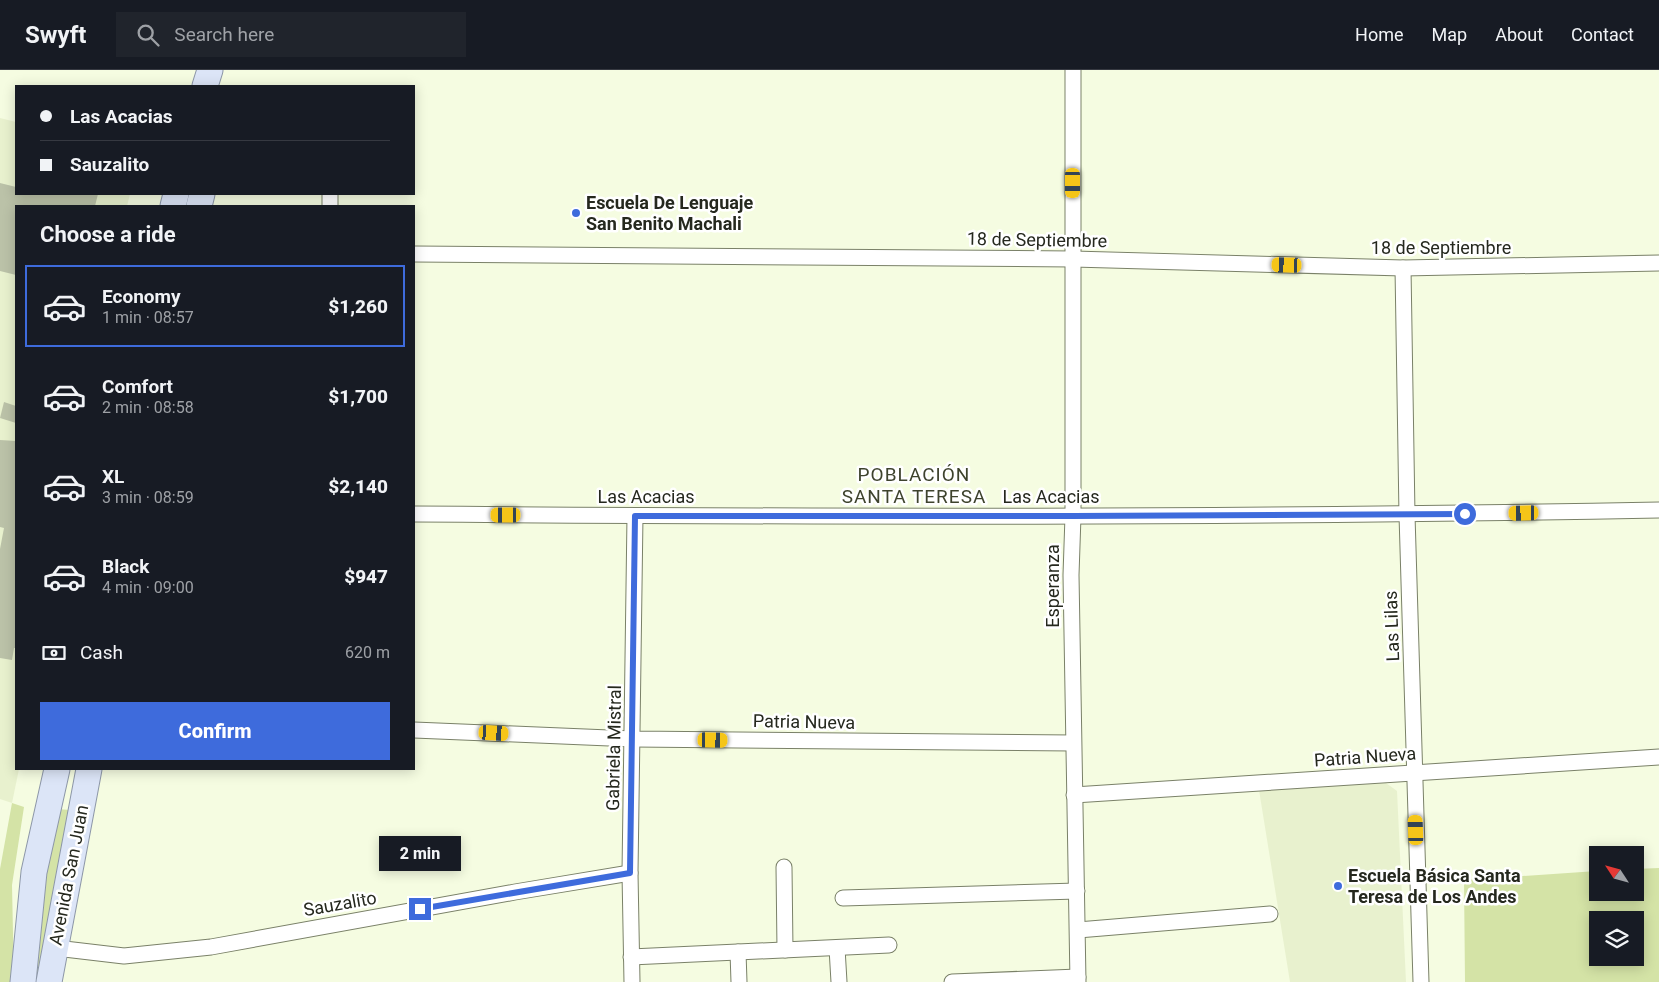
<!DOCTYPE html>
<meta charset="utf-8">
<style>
:root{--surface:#171b24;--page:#20242c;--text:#f1f3f6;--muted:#9ea1a6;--line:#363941;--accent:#3e6bdc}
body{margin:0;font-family:Roboto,sans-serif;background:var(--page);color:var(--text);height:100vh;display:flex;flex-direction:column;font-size:19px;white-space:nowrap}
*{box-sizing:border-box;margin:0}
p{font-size:16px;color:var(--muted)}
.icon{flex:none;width:28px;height:28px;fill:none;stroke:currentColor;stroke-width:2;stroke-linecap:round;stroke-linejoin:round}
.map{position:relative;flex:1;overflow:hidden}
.details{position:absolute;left:15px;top:135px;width:400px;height:565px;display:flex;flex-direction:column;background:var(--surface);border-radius:0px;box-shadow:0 2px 12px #0003}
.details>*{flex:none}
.hud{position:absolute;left:15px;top:15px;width:400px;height:110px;border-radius:0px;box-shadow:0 2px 12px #0003;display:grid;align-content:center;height:110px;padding:0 25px;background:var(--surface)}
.needle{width:32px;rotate:306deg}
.buttons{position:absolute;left:1589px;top:776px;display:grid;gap:10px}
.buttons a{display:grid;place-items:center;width:55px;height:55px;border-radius:0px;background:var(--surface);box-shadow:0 2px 12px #0003;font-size:25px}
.end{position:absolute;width:22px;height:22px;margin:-11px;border:6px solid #3e6bdc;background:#fff;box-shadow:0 0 0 2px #fff}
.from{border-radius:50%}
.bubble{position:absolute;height:35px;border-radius:0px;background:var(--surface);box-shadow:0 2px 12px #0003;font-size:16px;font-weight:800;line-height:35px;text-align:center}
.car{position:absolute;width:15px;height:30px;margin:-15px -8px;border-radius:6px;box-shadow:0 0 4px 1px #0007;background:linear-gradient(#f5c518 24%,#345 0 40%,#f5c518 0 76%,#345 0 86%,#f5c518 0)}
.hud b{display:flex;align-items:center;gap:18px;height:48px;font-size:19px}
.hud b+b{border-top:1px solid var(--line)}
.hud i{width:12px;height:12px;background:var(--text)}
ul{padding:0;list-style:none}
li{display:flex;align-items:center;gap:15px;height:82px;margin:0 10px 8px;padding:0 15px;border:2px solid transparent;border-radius:0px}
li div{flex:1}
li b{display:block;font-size:19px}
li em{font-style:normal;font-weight:800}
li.selected{border-color:var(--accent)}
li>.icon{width:45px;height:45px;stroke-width:1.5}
h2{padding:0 25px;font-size:22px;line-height:60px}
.pay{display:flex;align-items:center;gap:12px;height:55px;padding:0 25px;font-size:19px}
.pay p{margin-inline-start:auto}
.action{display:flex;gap:10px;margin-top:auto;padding:10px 25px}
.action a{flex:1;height:58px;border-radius:0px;background:var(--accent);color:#fff;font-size:20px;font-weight:800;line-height:58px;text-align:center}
header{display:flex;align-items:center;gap:30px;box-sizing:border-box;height:70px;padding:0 25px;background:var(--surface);border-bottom:1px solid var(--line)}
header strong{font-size:24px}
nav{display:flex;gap:28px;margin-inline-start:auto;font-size:18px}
.search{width:350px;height:45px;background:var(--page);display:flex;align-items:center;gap:12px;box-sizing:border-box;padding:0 18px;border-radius:0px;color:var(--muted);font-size:19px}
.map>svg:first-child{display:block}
.built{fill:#e8f1ce}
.green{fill:#d4e3a6;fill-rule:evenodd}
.building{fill:#bbc2a8}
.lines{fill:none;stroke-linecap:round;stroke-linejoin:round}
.street-casing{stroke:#7a8168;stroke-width:17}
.primary-casing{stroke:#8d97a8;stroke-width:27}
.street{stroke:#fff;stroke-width:15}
.primary{stroke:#dce5f7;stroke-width:25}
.route{stroke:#3e6bdc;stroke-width:6}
.poi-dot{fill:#3e6bdc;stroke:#fff;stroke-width:2}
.labels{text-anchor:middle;stroke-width:5;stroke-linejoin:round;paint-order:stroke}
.poi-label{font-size:18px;font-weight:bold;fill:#25281e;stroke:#fff;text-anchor:start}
.street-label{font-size:18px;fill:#25281e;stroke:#fff}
.neighbourhood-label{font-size:19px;letter-spacing:1px;fill:#3e432d;stroke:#fff}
</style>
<header>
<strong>Swyft</strong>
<div class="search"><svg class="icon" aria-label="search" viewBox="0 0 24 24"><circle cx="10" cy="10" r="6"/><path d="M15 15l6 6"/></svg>Search here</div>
<nav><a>Home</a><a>Map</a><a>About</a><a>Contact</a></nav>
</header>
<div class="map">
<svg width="1659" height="912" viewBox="0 0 1659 912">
<rect width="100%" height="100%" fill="#f5fce1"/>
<!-- built -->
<g class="built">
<path d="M0,48L16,52V124H130L127,136H16V699H19L12,733L0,729Z"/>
<path d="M1386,713L1397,721L1406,912H1290L1259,720Z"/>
</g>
<!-- green -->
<g class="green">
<path d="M12,733L24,737L12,815L14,912H0V799Z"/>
<path d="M56,739L71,740L38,912H30Z"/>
<path d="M1659,798V912H1465L1464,810L1597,801L1598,822H1635V799ZM1598,850H1635V888H1598Z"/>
</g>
<!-- building -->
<g class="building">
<path d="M0,113L16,117V124H98L95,136H16V205L0,201Z"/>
<path d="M4,332L16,336V353L0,348Z"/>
<path d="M0,370L16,371V578H14L12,590L0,588V479L4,458L0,457Z"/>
</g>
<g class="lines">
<!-- street casing -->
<g class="street-casing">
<g id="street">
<path d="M1073,0V446L1071,505L1078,912"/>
<path d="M330,136V124"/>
<path d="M414,184L1073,189L1403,198L1659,193"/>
<path d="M1403,198L1407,445L1421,912"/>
<path d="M414,444C829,447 1244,448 1659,440"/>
<path d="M414,660L633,669L1073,673"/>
<path d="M1074,725L1659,687"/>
<path d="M784,797L785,880"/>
<path d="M843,828L1077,821"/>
<path d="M1078,860L1270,844"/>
<path d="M56,878L124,886L211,877L515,822L630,803"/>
<path d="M837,878L839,912"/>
<path d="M738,882L739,912"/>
<path d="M631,887L889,875"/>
<path d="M632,912L630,803L635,446"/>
<path d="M952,912L1078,907"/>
</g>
</g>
<!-- primary casing -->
<g class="primary-casing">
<g id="primary">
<path d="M205,16L210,0"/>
<path d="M173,136L176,124"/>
<path d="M199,136L202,124"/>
<path d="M23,912L34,802L57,699"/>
<path d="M49,912L89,699"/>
</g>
</g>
<!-- street -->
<use href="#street" class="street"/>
<!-- primary -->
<use href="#primary" class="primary"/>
</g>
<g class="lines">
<!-- route -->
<path class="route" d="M420,839L630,803L635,446H1073L1465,444"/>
</g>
<!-- markers -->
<g class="poi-dot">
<circle cx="576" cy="143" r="5"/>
<circle cx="1338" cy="816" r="5"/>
</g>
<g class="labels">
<!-- poi labels -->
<g class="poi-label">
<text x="586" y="139">Escuela De Lenguaje<tspan x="586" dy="21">San Benito Machali</tspan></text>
<text x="1348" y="812">Escuela Básica Santa<tspan x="1348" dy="21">Teresa de Los Andes</tspan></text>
</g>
<!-- street labels -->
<g class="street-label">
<text transform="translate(1037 170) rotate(1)" y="6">18 de Septiembre</text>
<text x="1441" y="184">18 de Septiembre</text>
<text x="646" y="433">Las Acacias</text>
<text x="1051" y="433">Las Acacias</text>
<text transform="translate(1053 516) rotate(-90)" y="6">Esperanza</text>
<text transform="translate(1392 556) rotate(-92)" y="6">Las Lilas</text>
<text transform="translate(804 652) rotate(1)" y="6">Patria Nueva</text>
<text transform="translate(614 678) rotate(-89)" y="6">Gabriela Mistral</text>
<text transform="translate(1365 687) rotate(-4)" y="6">Patria Nueva</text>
<text transform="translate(69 805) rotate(-79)" y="6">Avenida San Juan</text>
<text transform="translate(340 834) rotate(-10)" y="6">Sauzalito</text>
</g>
<!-- neighbourhood labels -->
<g class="neighbourhood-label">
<text x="914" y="411">POBLACIÓN<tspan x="914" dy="22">SANTA TERESA</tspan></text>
</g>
</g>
</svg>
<div class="buttons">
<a><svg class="needle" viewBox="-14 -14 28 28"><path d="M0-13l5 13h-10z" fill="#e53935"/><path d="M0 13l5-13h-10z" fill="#9ea1a6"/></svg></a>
<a><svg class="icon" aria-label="layers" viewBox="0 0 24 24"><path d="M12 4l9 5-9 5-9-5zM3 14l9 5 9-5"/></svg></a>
</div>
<i class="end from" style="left:1465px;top:444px"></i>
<i class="end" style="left:420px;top:839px"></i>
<div class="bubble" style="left:379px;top:766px;width:82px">2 min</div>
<i class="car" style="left:1073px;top:113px;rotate:180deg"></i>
<i class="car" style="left:1287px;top:195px;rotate:272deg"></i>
<i class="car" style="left:1524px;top:443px;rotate:269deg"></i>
<i class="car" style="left:506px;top:445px;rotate:270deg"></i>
<i class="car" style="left:494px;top:663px;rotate:93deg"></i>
<i class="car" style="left:713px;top:670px;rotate:91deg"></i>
<i class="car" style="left:1416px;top:760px;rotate:358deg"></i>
<div class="hud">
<b><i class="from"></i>Las Acacias</b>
<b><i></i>Sauzalito</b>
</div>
<section class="details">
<h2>Choose a ride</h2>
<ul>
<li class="selected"><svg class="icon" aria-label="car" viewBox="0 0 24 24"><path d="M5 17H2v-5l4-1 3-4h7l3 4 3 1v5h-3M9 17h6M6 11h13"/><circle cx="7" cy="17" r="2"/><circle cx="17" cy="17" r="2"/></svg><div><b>Economy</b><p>1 min · 08:57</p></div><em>$1,260</em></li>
<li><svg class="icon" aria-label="car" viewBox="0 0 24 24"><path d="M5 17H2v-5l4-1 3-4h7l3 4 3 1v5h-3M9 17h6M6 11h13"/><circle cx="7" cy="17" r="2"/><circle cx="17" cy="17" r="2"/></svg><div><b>Comfort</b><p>2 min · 08:58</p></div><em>$1,700</em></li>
<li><svg class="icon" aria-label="car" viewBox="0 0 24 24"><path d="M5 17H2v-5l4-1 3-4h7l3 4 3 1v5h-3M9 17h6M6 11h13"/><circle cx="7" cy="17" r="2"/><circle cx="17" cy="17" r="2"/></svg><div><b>XL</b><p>3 min · 08:59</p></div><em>$2,140</em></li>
<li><svg class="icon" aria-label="car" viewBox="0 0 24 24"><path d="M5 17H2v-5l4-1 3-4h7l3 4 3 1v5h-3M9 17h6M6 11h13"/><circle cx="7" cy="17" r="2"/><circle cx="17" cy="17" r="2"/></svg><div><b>Black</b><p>4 min · 09:00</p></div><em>$947</em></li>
</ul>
<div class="pay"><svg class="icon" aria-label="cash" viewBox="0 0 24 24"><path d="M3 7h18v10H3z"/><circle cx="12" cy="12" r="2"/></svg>Cash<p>620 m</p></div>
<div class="action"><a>Confirm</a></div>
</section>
</div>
